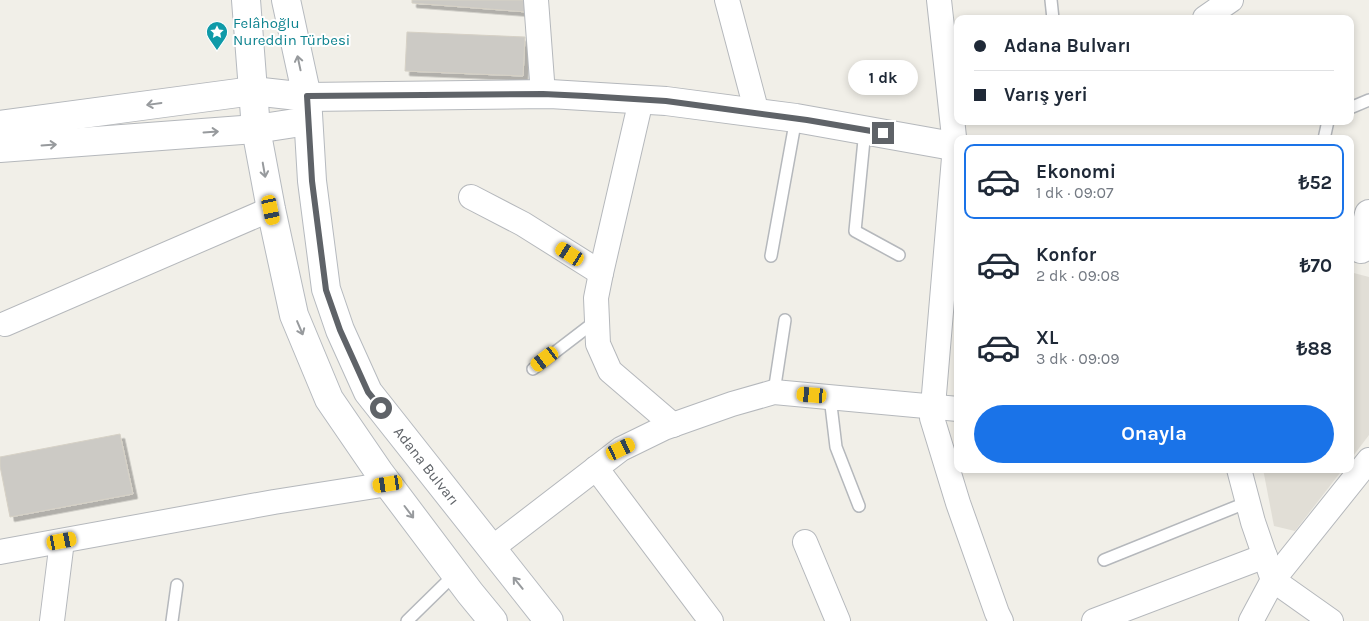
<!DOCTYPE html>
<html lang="tr">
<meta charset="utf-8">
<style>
:root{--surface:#fff;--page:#f6f6f7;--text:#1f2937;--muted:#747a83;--line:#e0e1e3;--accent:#1a73e8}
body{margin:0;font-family:Karla,sans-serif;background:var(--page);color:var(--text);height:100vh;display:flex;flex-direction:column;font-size:19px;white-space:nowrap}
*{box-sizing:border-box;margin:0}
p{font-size:16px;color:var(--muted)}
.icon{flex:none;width:28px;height:28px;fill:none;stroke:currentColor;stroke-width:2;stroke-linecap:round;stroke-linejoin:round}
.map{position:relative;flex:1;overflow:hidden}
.details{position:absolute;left:954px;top:135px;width:400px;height:338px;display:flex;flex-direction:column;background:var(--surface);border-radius:10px;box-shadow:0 2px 8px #0003}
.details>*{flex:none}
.banner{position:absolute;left:954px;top:15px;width:400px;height:110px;border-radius:10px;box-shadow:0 2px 8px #0003;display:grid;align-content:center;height:110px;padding:0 20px;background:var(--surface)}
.end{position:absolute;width:22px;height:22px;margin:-11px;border:6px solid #5f6368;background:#fff;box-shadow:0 0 0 2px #fff}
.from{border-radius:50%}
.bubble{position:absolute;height:35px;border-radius:18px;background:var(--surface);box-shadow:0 2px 8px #0003;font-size:16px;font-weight:700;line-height:35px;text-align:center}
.car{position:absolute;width:15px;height:30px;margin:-15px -8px;border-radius:6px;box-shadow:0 0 4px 1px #0007;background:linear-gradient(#f5c518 24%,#345 0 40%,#f5c518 0 76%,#345 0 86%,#f5c518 0)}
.banner b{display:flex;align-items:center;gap:18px;height:48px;font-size:19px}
.banner b+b{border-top:1px solid var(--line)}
.banner i{width:12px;height:12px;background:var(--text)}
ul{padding:9px 0 0;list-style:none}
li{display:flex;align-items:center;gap:15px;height:75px;margin:0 10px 8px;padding:0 10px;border:2px solid transparent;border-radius:10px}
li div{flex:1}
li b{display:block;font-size:19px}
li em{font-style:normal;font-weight:700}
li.on{border-color:var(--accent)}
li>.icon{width:45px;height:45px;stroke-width:1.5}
.button{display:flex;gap:10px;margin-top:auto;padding:10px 20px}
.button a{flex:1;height:58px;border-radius:30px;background:var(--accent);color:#fff;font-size:20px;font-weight:700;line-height:58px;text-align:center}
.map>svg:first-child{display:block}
.education{fill:#e1ded6}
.building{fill:#cccac5;stroke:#d6d1c6;filter:url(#shadow)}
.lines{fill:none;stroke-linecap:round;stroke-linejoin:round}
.service-casing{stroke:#b5b8bc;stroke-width:14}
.minor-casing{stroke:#b5b8bc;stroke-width:26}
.tertiary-casing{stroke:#b5b8bc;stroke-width:30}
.secondary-casing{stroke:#b6babf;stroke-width:30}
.service{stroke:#fff;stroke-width:11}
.minor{stroke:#fff;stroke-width:24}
.tertiary{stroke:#fff;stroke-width:28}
.secondary{stroke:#fff;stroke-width:28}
.oneway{stroke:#979a9d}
.route{stroke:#5f6368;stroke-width:6}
.labels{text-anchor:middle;stroke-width:4;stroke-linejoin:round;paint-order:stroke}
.culture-label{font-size:15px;fill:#0d838f;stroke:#fff;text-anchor:start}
.street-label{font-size:15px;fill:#5f6368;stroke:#fff}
</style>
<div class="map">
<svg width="1369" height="621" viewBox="0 0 1369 621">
<defs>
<filter id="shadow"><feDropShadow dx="4.5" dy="4.5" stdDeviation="0" flood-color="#0004"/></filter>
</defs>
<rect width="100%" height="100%" fill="#f1efe8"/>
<!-- education -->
<g class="education">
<path d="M1350,272L1369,277V435L1350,460Z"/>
<path d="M1263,469H1343L1295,531L1274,526Z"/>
</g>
<!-- building -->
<g class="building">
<path d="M412,0H526L527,12L412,3Z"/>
<path d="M407,32L525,37L523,76L405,71Z"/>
<path d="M120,434L133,494L10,517L0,466V457Z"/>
</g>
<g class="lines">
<!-- service casing -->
<g class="service-casing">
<g id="service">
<path d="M1051,0L1053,19"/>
<path d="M1350,108L1369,100"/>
<path d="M865,130L855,231L899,255"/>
<path d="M1324,139L1328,121"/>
<path d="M771,256L796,118"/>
<path d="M533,369L597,320"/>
<path d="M774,392L785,320"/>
<path d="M830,397L836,447L859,506"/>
<path d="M1104,560L1248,502"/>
<path d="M172,621L177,585"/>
<path d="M407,621L455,574"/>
</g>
</g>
<!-- minor casing -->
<g class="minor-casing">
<g id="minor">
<path d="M536,0L543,94"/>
<path d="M727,0L757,113"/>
<path d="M939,0L955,146L932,418L958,503L997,613L1001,621"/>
<path d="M1205,18L1231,0"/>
<path d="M641,100L601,273L596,298L598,344L610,371L673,425"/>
<path d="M471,197L523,224L601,273"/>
<path d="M5,324L271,209"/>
<path d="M596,468L711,621"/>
<path d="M1239,469L1253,522L1273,580L1331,621"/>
<path d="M805,542L838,621"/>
<path d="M491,549L621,449L664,428L732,404L774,392L958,409"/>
<path d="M0,552L274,502L388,484"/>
<path d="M52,621L62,541"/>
<path d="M1094,621L1265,556"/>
<path d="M1251,621L1273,580L1369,460"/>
</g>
</g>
<!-- tertiary casing -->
<g class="tertiary-casing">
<g id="tertiary">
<path d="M0,125L253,91L307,97L550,94L666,101L796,118L958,147"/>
<path d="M0,148L256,129L308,121"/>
<path d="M1361,249L1369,214"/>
</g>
</g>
<!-- secondary casing -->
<g class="secondary-casing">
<g id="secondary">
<path d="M246,0L256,129L271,209L294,315L329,399L379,472L470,593L493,621"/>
<path id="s1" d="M286,0L307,97L312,181L326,289L340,330L368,392L549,621"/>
</g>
</g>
<!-- service -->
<use href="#service" class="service"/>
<!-- minor -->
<use href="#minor" class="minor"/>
<!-- tertiary -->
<use href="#tertiary" class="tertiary"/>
<!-- secondary -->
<use href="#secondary" class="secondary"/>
</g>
<!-- one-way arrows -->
<defs><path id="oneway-shaft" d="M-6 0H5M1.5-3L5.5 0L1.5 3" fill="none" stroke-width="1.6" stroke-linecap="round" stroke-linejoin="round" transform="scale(1.25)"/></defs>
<g class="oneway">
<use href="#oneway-shaft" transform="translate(299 63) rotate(-102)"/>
<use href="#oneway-shaft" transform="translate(154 104) rotate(172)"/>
<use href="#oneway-shaft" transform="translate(211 132) rotate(-4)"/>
<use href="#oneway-shaft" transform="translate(49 145) rotate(-4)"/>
<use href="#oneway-shaft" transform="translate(264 170) rotate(80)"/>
<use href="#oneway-shaft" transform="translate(300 328) rotate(67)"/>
<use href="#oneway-shaft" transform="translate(409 512) rotate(53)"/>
<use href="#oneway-shaft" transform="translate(518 583) rotate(-129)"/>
</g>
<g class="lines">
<!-- route -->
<path class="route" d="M381,408L368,392L340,330L326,290L312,181L307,96L543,94L586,96L666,101L807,120L883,133"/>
</g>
<!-- icons -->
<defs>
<g id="sight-pin" transform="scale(1.125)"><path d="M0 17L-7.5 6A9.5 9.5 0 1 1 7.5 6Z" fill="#0f9aa8" stroke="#fff"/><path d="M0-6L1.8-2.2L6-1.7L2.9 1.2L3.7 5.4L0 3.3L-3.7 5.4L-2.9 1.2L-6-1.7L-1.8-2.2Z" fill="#fff"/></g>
</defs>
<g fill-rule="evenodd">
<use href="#sight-pin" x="217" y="32"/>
</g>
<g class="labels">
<!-- culture labels -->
<g class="culture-label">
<text x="233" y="28">Felâhoğlu<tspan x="233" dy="17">Nureddin Türbesi</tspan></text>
</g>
<!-- street labels -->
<g class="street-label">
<text dy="5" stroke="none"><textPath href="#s1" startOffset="498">Adana Bulvarı</textPath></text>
</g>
</g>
</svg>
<i class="end from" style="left:381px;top:408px"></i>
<i class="end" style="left:883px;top:133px"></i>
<div class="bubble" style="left:848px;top:60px;width:70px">1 dk</div>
<i class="car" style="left:271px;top:210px;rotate:168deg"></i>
<i class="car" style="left:570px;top:254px;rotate:302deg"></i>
<i class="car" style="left:545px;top:359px;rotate:233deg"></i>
<i class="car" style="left:812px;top:395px;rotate:275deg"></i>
<i class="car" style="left:621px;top:449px;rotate:64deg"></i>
<i class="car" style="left:388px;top:484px;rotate:261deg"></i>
<i class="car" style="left:62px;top:541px;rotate:79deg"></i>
<div class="banner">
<b><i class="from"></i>Adana Bulvarı</b>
<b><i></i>Varış yeri</b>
</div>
<section class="details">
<ul>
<li class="on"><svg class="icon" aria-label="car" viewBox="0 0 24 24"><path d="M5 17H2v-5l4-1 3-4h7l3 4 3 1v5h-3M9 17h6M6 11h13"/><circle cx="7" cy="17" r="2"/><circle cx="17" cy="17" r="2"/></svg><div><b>Ekonomi</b><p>1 dk · 09:07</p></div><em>₺52</em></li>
<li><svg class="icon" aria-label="car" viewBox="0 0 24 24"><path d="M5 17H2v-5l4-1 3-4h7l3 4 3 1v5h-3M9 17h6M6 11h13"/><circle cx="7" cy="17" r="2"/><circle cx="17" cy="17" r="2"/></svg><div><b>Konfor</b><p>2 dk · 09:08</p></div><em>₺70</em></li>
<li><svg class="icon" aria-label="car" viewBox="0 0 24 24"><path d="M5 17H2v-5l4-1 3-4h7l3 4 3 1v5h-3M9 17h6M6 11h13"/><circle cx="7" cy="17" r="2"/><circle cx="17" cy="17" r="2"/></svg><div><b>XL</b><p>3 dk · 09:09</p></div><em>₺88</em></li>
</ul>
<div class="button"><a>Onayla</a></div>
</section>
</div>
